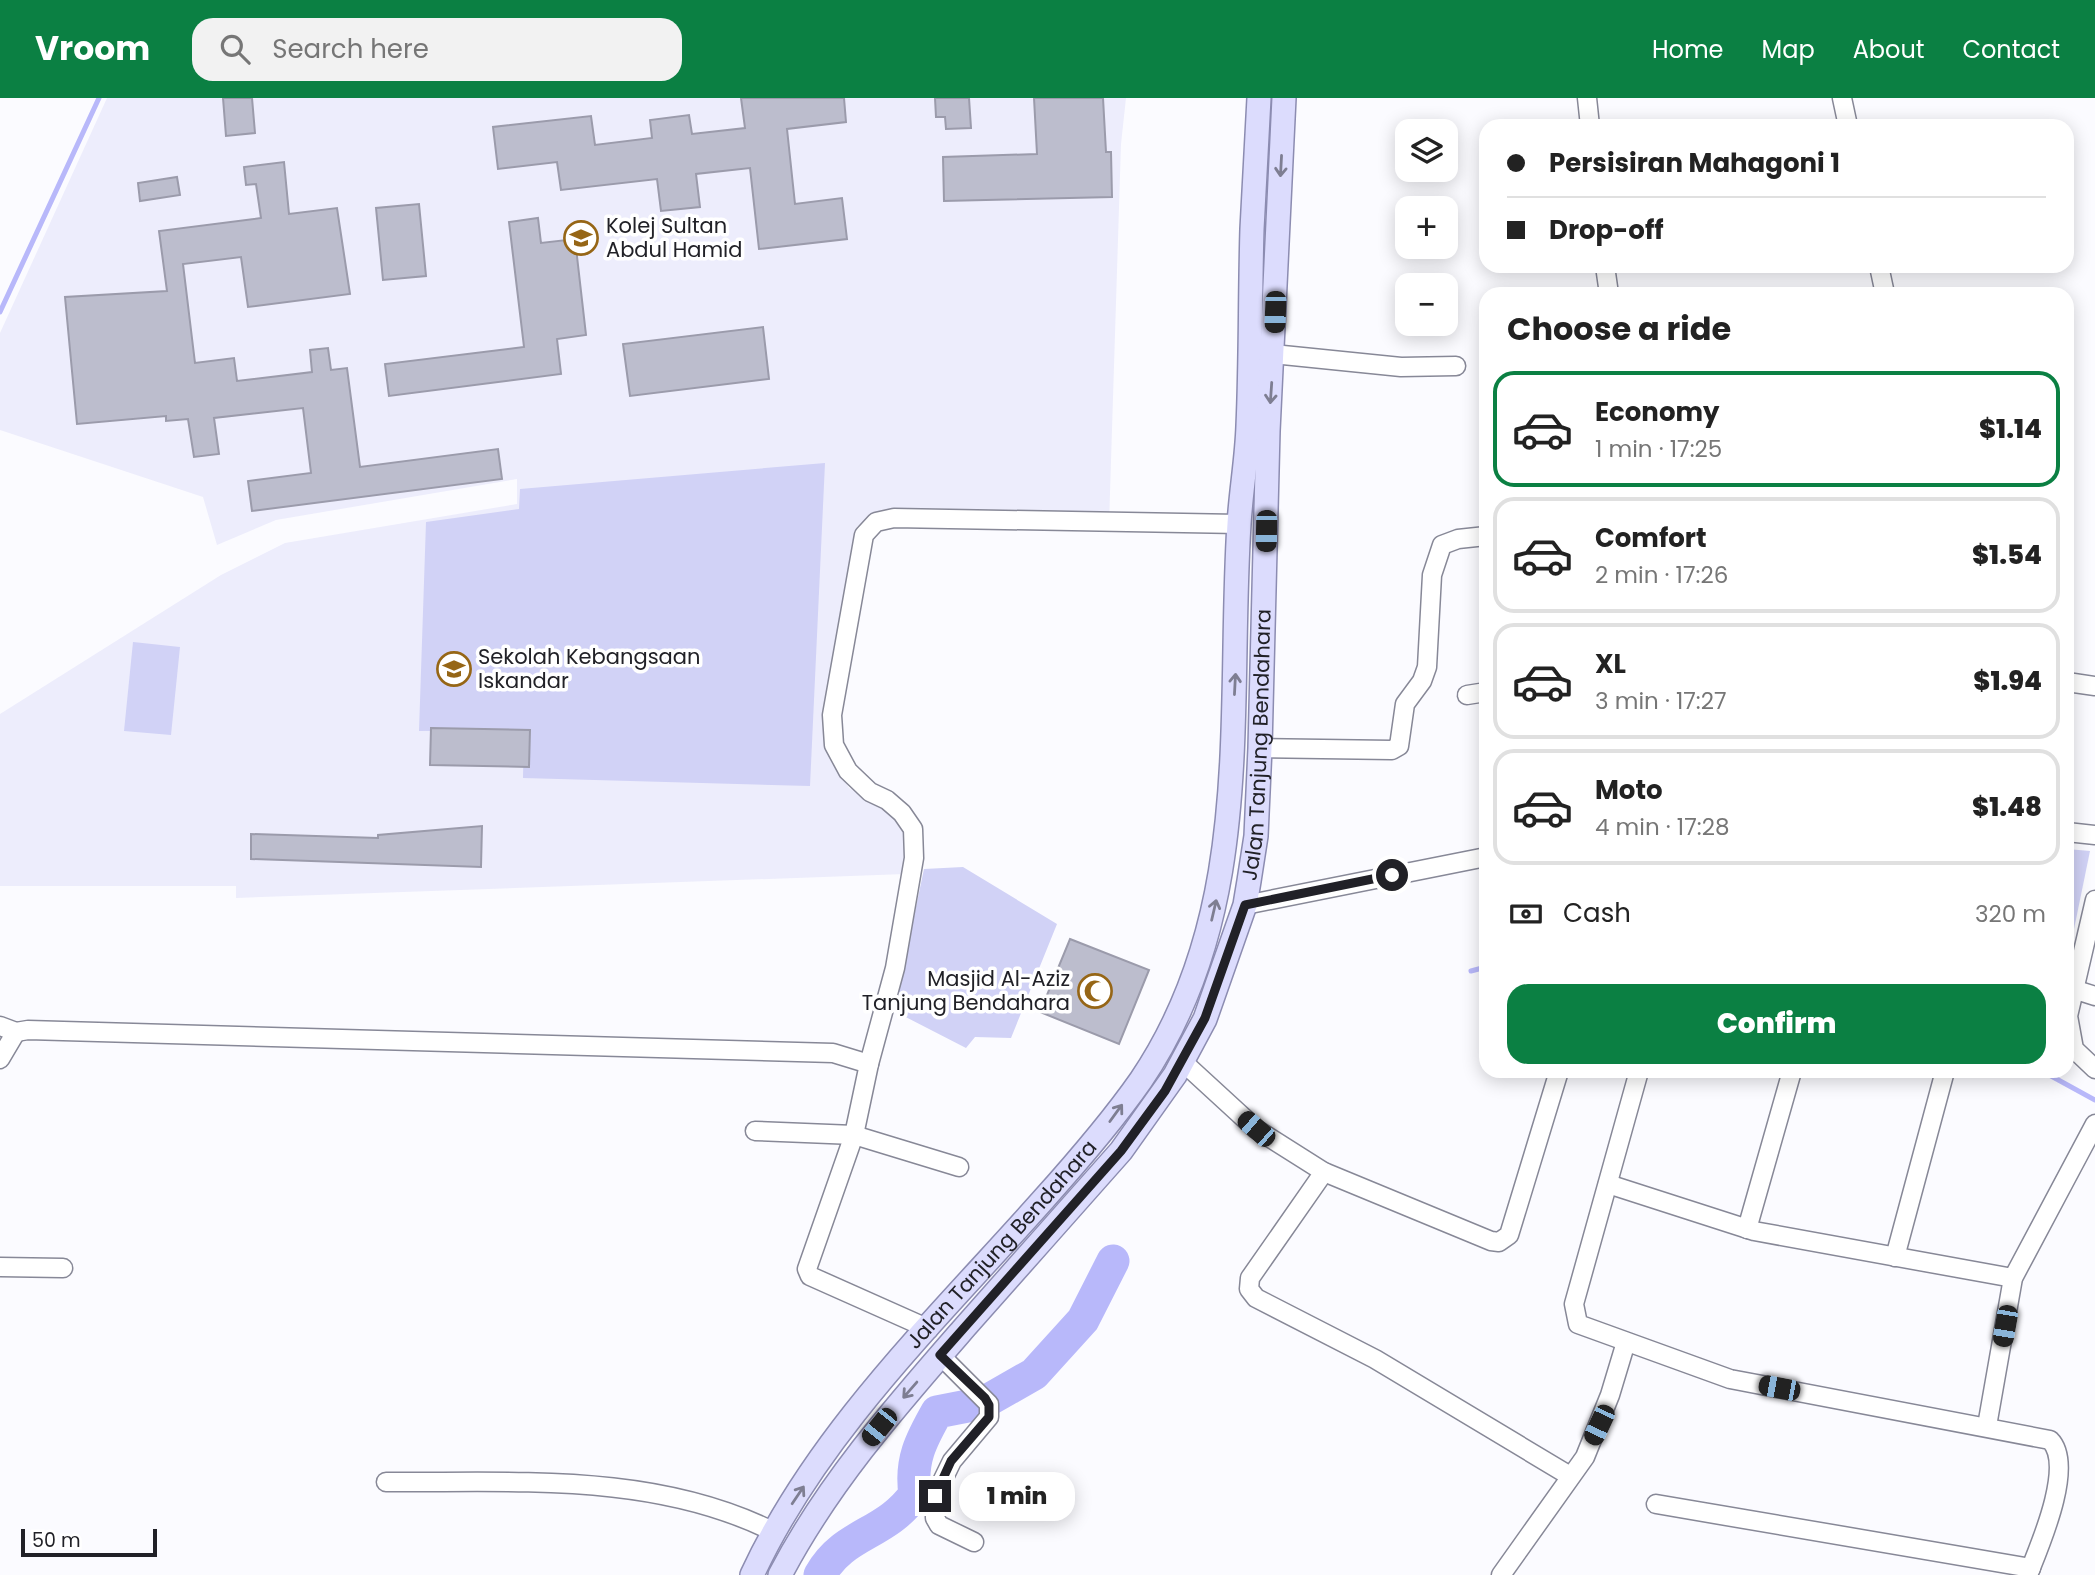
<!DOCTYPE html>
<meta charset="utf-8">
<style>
:root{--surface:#fff;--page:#f2f2f2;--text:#222;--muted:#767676;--line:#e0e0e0;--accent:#0b8043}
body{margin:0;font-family:Poppins,sans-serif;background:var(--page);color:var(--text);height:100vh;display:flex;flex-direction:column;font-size:26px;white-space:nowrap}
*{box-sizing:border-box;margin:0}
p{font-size:23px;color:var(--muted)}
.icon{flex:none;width:38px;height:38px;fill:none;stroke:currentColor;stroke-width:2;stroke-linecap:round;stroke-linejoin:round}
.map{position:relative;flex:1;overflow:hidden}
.panel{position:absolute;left:1479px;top:189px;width:595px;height:791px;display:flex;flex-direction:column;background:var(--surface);border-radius:21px;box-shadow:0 4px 18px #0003}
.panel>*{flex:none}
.hud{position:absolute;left:1479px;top:21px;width:595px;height:154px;border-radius:21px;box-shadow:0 4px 18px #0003;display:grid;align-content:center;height:154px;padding:0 28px;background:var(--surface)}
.fabs{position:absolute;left:1395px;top:21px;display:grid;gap:14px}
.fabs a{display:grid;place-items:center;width:63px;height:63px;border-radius:14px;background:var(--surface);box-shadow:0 4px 18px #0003;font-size:35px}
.scale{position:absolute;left:21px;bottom:18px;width:136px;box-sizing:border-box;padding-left:7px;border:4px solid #212127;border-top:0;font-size:19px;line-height:24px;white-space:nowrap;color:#212127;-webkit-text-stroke:5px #fff;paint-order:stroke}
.end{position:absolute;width:32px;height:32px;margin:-16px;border:9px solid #212127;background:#fff;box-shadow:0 0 0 4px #fff}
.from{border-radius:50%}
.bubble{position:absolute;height:49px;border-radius:21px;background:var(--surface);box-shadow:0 4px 18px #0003;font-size:23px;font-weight:800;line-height:49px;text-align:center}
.car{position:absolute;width:21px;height:42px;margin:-21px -10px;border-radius:9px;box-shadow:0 0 5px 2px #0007;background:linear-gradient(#222 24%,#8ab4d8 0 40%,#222 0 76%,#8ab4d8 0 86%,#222 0)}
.hud b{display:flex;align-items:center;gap:24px;height:66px;font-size:26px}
.hud b+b{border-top:2px solid var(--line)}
.hud i{width:18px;height:18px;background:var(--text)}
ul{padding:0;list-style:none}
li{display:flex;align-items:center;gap:21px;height:116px;margin:0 14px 10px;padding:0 14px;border:4px solid var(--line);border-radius:21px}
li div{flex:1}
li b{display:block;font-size:26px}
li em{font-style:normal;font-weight:800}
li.on{border-color:var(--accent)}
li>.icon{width:63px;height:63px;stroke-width:1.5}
h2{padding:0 28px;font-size:32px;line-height:84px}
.pay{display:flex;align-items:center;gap:18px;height:77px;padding:0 28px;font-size:26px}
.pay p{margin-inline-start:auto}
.primary-button{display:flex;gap:14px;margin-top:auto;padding:14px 28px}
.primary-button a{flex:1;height:80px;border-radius:21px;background:var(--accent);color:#fff;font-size:28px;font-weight:800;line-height:80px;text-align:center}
header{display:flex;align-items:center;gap:42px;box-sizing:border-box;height:98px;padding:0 35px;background:var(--accent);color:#fff}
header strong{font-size:33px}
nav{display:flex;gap:38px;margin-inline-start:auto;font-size:24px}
.search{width:490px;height:63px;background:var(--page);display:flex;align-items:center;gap:18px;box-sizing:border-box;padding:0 24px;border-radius:21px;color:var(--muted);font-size:26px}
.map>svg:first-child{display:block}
.built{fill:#ededfc}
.green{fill:#d1d2f6}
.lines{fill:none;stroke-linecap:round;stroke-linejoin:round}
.stream{stroke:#b8b8fa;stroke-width:5}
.river{stroke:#b8b8fa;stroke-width:33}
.building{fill:#bcbdcd;stroke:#9b9bab;stroke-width:2}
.minor-casing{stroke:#878897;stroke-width:21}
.major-casing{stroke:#8c8cb1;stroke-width:26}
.minor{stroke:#fff;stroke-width:18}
.major{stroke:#dcdcfd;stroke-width:23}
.oneway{stroke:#7e7e92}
.route{stroke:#212127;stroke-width:9}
.labels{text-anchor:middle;stroke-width:7;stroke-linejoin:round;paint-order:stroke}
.poi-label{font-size:21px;fill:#212127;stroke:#fff;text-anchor:start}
.street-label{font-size:21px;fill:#212127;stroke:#fff}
</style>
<header>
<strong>Vroom</strong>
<div class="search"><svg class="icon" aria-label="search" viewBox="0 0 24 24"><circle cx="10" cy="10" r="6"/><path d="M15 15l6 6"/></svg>Search here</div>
<nav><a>Home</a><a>Map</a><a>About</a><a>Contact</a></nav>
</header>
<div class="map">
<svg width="2095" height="1477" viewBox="0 0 2095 1477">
<rect width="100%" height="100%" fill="#fbfbff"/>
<!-- built -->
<path class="built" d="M107,0H1126L1121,46L1109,427L857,428L826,639L838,671L849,690L885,706L909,732L905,776L236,800V788H0V616L221,477L285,445L517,406V381L276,422L217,447L203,399L0,332V235Z"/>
<!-- green -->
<g class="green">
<path d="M825,365L810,688L523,680L524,632L419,633L426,424L519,411L520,391Z"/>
<path d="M133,544L180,549L171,637L124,633Z"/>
<path d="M2067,751L2090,753L2073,836L2067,835Z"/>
<path d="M963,769L1057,826L1011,940L975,939L966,950L894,913L924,771Z"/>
</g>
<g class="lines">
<!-- stream -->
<g class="stream">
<path d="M0,214L99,0"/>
<path d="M1471,873L1486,869"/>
<path d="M2042,973L2095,1002"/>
</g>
<!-- river -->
<path class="river" d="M820,1477C844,1434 885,1438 915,1396C910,1363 921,1342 937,1314L983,1305L1034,1276L1083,1222L1113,1163"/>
</g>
<!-- building -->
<g class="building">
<path d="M223,0H252L255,35L226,38Z"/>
<path d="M741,0H844L846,24L787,31L795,106L842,100L847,141L759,151L750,70L696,76L700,109L661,113L657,81L561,92L557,64L498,71L493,29L591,18L595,47L652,40L650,22L689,17L692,36L745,30Z"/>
<path d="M935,0H969L971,30L946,31L945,19H936Z"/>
<path d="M1034,0H1103L1106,54H1111L1112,99L944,103L943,59L1037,56Z"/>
<path d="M284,64L289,116L337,110L350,196L248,209L241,159L183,166L195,265L234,260L237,283L312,274L310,252L328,250L331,272L347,270L360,369L498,351L502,381L252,413L248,383L311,375L303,310L214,320L219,356L194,359L188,321L166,323V318L77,326L65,199L167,193L159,133L261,120L256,86L246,87L244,69Z"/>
<path d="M177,79L180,97L140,103L138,85Z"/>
<path d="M419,106L426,178L383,182L376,110Z"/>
<path d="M538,120L541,145L575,141L586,237L557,241L561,276L389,298L385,266L524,249L509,124Z"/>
<path d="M763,229L769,281L630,298L623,246Z"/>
<path d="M431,630L530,632L529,669L430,667Z"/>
<path d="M482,728L481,769L251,761V736L378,740V737Z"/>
<path d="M1070,841L1149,872L1119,946L1040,914Z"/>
</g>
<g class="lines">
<!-- minor casing -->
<g class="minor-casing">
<g id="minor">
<path d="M1587,0L1590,28"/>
<path d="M1842,0L1848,28"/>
<path d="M1605,168L1609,196"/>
<path d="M1879,168L1885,196"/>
<path d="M1273,256L1401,269L1456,268"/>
<path d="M2067,584L2095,588"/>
<path d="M1467,597L1486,594"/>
<path d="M1260,650L1392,652L1399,648L1405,606L1422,583L1427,569L1432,477L1442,447L1458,441L1486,438"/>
<path d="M2067,734L2095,737"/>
<path d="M2095,802L2068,918L2074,951L2095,971"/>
<path d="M1245,807L1486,759"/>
<path d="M2073,891L2095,898"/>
<path d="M0,928L16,934L28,932L833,955L869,966"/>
<path d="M0,961L16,934"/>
<path d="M1183,964L1256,1031L1324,1074L1491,1143L1499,1144L1509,1137L1559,973"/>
<path d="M1639,973L1574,1206L1578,1226L1730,1281L2050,1342C2075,1367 2040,1447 2028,1477"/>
<path d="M755,1033L854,1037L959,1069"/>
<path d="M1324,1074L1250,1180L1249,1191L1256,1200L1375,1261L1570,1378"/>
<path d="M1608,1086L1754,1133L2013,1180"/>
<path d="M1747,1131L1792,973"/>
<path d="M1895,1159L1945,973"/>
<path d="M0,1169L63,1170"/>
<path d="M929,1231L810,1178L807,1171L854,1037L869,966L895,870L914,760L913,731L902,715L887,702L870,694L848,673L834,647L832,617L864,437L876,424L894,420L1239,426"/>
<path d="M940,1257L989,1306V1319L952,1363L935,1398V1420L939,1427L974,1444"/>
<path d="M1987,1328L2013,1180L2095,1026"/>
<path d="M386,1384C517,1385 655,1374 774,1434"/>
<path d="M1656,1406L2031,1470"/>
<path d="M1501,1477L1585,1359L1610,1297L1626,1244"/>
</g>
</g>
<!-- major casing -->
<g class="major-casing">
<g id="major">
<path id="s1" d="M752,1477C818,1334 939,1219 1042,1103C1077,1064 1111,1025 1141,982C1255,813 1227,617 1239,426C1241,393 1247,360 1248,328C1251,262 1250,197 1252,131C1254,87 1257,44 1259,0"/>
<path id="s2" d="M780,1477C828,1385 897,1307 965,1229C1017,1170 1069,1112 1121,1053L1175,977L1205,921L1245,807L1249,783L1256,738L1260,650L1268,333L1284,0"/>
</g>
</g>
<!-- minor -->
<use href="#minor" class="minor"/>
<!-- major -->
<use href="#major" class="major"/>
</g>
<!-- one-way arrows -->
<defs><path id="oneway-shaft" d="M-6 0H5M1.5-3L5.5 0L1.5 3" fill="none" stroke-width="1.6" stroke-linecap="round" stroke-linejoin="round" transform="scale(1.75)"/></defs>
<g class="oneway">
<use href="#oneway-shaft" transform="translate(1281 68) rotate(93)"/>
<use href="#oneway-shaft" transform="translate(1271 295) rotate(94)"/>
<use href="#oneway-shaft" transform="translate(1235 586) rotate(-87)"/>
<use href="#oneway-shaft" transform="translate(1214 812) rotate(-77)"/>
<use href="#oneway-shaft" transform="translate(1116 1015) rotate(-54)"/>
<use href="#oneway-shaft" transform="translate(910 1292) rotate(131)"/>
<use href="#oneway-shaft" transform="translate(798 1397) rotate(-56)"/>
</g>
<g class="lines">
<!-- route -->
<path class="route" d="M935,1398L951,1363L989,1319V1307L985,1300L940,1257L1121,1053L1165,993L1205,920L1245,807L1392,777"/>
</g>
<!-- icons -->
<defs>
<g id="school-ring" transform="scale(1.75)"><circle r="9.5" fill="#fff" stroke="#966616" stroke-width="1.5"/><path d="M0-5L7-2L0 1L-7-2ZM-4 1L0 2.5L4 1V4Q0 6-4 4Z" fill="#966616"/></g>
<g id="mosque-ring" transform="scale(1.75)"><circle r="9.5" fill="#fff" stroke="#966616" stroke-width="1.5"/><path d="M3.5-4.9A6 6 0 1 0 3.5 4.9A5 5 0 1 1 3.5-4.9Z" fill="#966616"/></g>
</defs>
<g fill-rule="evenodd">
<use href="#school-ring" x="581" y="140"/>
<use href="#school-ring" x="454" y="571"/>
<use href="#mosque-ring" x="1095" y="893"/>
</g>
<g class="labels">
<!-- poi labels -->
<g class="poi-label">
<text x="606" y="135">Kolej Sultan<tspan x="606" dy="24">Abdul Hamid</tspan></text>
<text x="478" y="566">Sekolah Kebangsaan<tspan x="478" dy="24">Iskandar</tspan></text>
<text x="1070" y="888" text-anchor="end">Masjid Al-Aziz<tspan x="1070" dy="24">Tanjung Bendahara</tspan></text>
</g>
<!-- street labels -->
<g class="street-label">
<text dy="7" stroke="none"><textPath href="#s2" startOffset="984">Jalan Tanjung Bendahara</textPath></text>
<text dy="7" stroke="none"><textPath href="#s1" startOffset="416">Jalan Tanjung Bendahara</textPath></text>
</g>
</g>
</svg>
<div class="fabs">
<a><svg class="icon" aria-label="layers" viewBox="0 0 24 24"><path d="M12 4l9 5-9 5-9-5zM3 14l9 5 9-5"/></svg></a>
<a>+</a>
<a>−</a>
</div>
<div class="scale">50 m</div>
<i class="end from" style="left:1392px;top:777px"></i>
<i class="end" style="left:935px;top:1398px"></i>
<div class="bubble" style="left:959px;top:1374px;width:116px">1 min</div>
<i class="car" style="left:1275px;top:214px;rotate:182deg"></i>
<i class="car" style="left:1266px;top:433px;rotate:181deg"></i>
<i class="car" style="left:1256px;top:1031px;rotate:311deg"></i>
<i class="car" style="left:2005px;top:1228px;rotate:190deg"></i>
<i class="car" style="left:1779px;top:1290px;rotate:281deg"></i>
<i class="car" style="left:1599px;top:1327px;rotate:205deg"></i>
<i class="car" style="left:879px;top:1329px;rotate:219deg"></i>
<div class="hud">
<b><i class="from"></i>Persisiran Mahagoni 1</b>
<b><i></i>Drop-off</b>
</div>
<section class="panel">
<h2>Choose a ride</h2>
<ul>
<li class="on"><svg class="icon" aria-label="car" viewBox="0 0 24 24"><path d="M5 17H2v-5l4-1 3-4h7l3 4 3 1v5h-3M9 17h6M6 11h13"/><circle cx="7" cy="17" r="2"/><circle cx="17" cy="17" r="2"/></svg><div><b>Economy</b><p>1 min · 17:25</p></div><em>$1.14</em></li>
<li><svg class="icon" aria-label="car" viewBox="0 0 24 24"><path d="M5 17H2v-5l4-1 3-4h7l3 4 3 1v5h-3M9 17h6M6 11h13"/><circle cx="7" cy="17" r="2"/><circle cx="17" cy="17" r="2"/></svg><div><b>Comfort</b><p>2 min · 17:26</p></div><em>$1.54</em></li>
<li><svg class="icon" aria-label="car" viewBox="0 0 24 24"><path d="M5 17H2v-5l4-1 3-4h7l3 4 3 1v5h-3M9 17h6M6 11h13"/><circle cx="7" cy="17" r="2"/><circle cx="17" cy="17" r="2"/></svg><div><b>XL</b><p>3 min · 17:27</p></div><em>$1.94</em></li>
<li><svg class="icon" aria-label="car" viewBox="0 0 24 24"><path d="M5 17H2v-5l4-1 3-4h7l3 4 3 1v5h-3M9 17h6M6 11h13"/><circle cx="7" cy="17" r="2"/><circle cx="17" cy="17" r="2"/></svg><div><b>Moto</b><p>4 min · 17:28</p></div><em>$1.48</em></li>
</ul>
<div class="pay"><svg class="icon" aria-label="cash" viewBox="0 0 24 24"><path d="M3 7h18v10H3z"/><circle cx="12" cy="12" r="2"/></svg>Cash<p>320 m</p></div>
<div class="primary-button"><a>Confirm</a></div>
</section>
</div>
